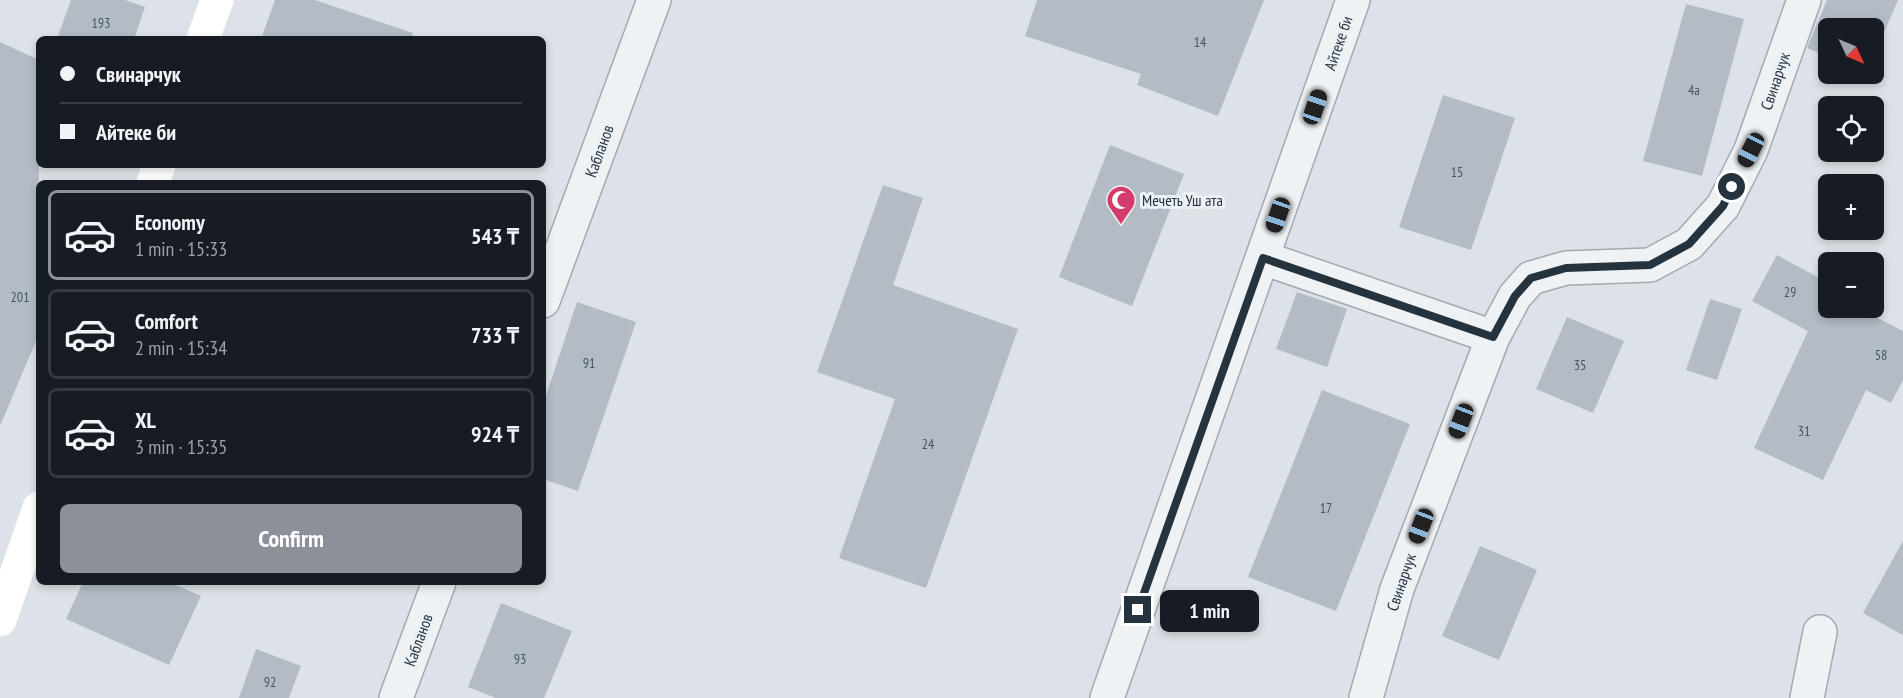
<!DOCTYPE html>
<meta charset="utf-8">
<style>
:root{--surface:#171b24;--page:#20242c;--text:#f1f3f6;--muted:#9ea1a6;--line:#363941;--accent:#8c9099}
body{margin:0;font-family:"PT Sans Narrow",sans-serif;background:var(--page);color:var(--text);height:100vh;display:flex;flex-direction:column;font-size:22px;white-space:nowrap}
*{box-sizing:border-box;margin:0}
p{font-size:20px;color:var(--muted)}
.icon{flex:none;width:33px;height:33px;fill:none;stroke:currentColor;stroke-width:2;stroke-linecap:round;stroke-linejoin:round}
.map{position:relative;flex:1;overflow:hidden}
.details{position:absolute;left:36px;top:180px;width:510px;height:405px;display:flex;flex-direction:column;background:var(--surface);border-radius:9px;box-shadow:0 3px 9px #0003}
.details>*{flex:none}
.banner{position:absolute;left:36px;top:36px;width:510px;height:132px;border-radius:9px;box-shadow:0 3px 9px #0003;display:grid;align-content:center;height:132px;padding:0 24px;background:var(--surface)}
.needle{width:39px;rotate:134deg}
.buttons{position:absolute;left:1818px;top:18px;display:grid;gap:12px}
.buttons a{display:grid;place-items:center;width:66px;height:66px;border-radius:9px;background:var(--surface);box-shadow:0 3px 9px #0003;font-size:30px}
.end{position:absolute;width:27px;height:27px;margin:-14px;border:8px solid #25333e;background:#fff;box-shadow:0 0 0 3px #fff}
.from{border-radius:50%}
.bubble{position:absolute;height:42px;border-radius:9px;background:var(--surface);box-shadow:0 3px 9px #0003;font-size:20px;font-weight:600;line-height:42px;text-align:center}
.car{position:absolute;width:18px;height:36px;margin:-18px -9px;border-radius:8px;box-shadow:0 0 4px 2px #0007;background:linear-gradient(#222 24%,#8ab4d8 0 40%,#222 0 76%,#8ab4d8 0 86%,#222 0)}
.banner b{display:flex;align-items:center;gap:21px;height:57px;font-size:22px}
.banner b+b{border-top:2px solid var(--line)}
.banner i{width:15px;height:15px;background:var(--text)}
ul{padding:10px 0 0;list-style:none}
li{display:flex;align-items:center;gap:18px;height:90px;margin:0 12px 9px;padding:0 12px;border:3px solid var(--line);border-radius:9px}
li div{flex:1}
li b{display:block;font-size:22px}
li em{font-style:normal;font-weight:600}
li.current{border-color:var(--accent)}
li>.icon{width:54px;height:54px;stroke-width:1.5}
.action{display:flex;gap:12px;margin-top:auto;padding:12px 24px}
.action a{flex:1;height:69px;border-radius:9px;background:var(--accent);color:#fff;font-size:24px;font-weight:600;line-height:69px;text-align:center}
.map>svg:first-child{display:block}
.building{fill:#b3bcc4}
.lines{fill:none;stroke-linecap:round;stroke-linejoin:round}
.street-casing{stroke:#a1aab1;stroke-width:36}
.street{stroke:#eff2f5;stroke-width:33}
.secondary{stroke:#fff;stroke-width:33}
.route{stroke:#25333e;stroke-width:8}
.labels{text-anchor:middle;stroke-width:6;stroke-linejoin:round;paint-order:stroke}
.number-label{font-size:14px;fill:#485560}
.street-label{font-size:16px;fill:#25333e;stroke:#ecf1f5}
.poi-label{font-size:16px;fill:#25333e;stroke:#ecf1f5;text-anchor:start}
</style>
<div class="map">
<svg width="1903" height="698" viewBox="0 0 1903 698">
<rect width="100%" height="100%" fill="#dce2e7"/>
<!-- building -->
<g class="building">
<path d="M71,0H125L145,7L134,39H57Z"/>
<path d="M275,0H315L413,33L412,39H261Z"/>
<path d="M1037,0H1264L1218,116L1137,85L1141,74L1025,36Z"/>
<path d="M1827,0H1898L1874,55V28H1828V57L1807,48Z"/>
<path d="M1686,4L1744,19L1702,176L1643,161Z"/>
<path d="M0,42L39,60V334L0,426Z"/>
<path d="M1443,95L1515,118L1471,250L1399,227Z"/>
<path d="M1110,145L1184,174L1132,306L1059,277Z"/>
<path d="M883,185L923,198L893,285L1018,329L926,588L839,558L895,399L817,372Z"/>
<path d="M1777,255L1828,283L1824,290L1828,292V308H1858L1903,331V380L1891,403L1866,390L1823,480L1754,448L1808,331L1752,301Z"/>
<path d="M1297,292L1347,309L1327,367L1276,349Z"/>
<path d="M1710,299L1742,309L1717,380L1686,370Z"/>
<path d="M577,302L636,322L578,491L543,479V405Z"/>
<path d="M1567,317L1624,341L1593,413L1536,389Z"/>
<path d="M1322,390L1410,424L1336,611L1248,577Z"/>
<path d="M1903,541V635L1863,613Z"/>
<path d="M1480,546L1537,570L1499,660L1442,636Z"/>
<path d="M83,582H169L201,596L169,665L66,619Z"/>
<path d="M501,603L572,631L544,698H496L468,687Z"/>
<path d="M256,649L301,666L289,698H239Z"/>
</g>
<g class="lines">
<!-- street casing -->
<g class="street-casing">
<g id="street">
<path d="M1263,258L1493,337"/>
<path d="M543,301L654,0"/>
<path d="M396,698L439,582"/>
<path d="M1107,698L1353,0"/>
<path d="M1366,698L1397,589L1493,337L1515,296L1531,278L1566,268L1650,265L1689,244L1723,206L1751,150L1804,0"/>
<path d="M1807,698L1820,632"/>
</g>
</g>
<!-- street -->
<use href="#street" class="street"/>
<!-- secondary -->
<g class="secondary">
<path d="M203,39L217,0"/>
<path d="M153,183L159,165"/>
<path d="M0,620L39,508"/>
</g>
</g>
<g class="lines">
<!-- route -->
<path class="route" d="M1138,610L1263,258L1493,337L1515,296L1531,278L1566,268L1650,265L1689,244L1723,206L1732,187"/>
</g>
<!-- icons -->
<defs>
<g id="mosque-pin" transform="scale(1.5)"><path d="M0 17L-7.5 6A9.5 9.5 0 1 1 7.5 6Z" fill="#d33b6b" stroke="#ecf1f5"/><path d="M3.5-4.9A6 6 0 1 0 3.5 4.9A5 5 0 1 1 3.5-4.9Z" fill="#fff"/></g>
</defs>
<g fill-rule="evenodd">
<use href="#mosque-pin" x="1121" y="200"/>
</g>
<g class="labels">
<!-- number labels -->
<g class="number-label">
<text x="101" y="28">193</text>
<text x="1200" y="47">14</text>
<text x="1694" y="95">4а</text>
<text x="1457" y="177">15</text>
<text x="1790" y="297">29</text>
<text x="20" y="302">201</text>
<text x="1881" y="360">58</text>
<text x="589" y="368">91</text>
<text x="1580" y="370">35</text>
<text x="1804" y="436">31</text>
<text x="928" y="449">24</text>
<text x="1326" y="513">17</text>
<text x="520" y="664">93</text>
<text x="270" y="687">92</text>
</g>
<!-- street labels -->
<g class="street-label">
<text transform="translate(1338 43) rotate(-71)" y="6">Айтеке би</text>
<text transform="translate(1775 81) rotate(-71)" y="6">Свинарчук</text>
<text transform="translate(599 151) rotate(-70)" y="6">Кабланов</text>
<text transform="translate(1401 582) rotate(-71)" y="6">Свинарчук</text>
<text transform="translate(418 640) rotate(-70)" y="6">Кабланов</text>
</g>
<!-- poi labels -->
<g class="poi-label">
<text x="1142" y="206">Мечеть Уш ата</text>
</g>
</g>
</svg>
<div class="buttons">
<a><svg class="needle" viewBox="-14 -14 28 28"><path d="M0-13l5 13h-10z" fill="#e53935"/><path d="M0 13l5-13h-10z" fill="#9ea1a6"/></svg></a>
<a><svg class="icon" aria-label="locate" viewBox="0 0 24 24"><circle cx="12" cy="12" r="6"/><path d="M12 2v4M12 18v4M2 12h4M18 12h4"/></svg></a>
<a>+</a>
<a>−</a>
</div>
<i class="end from" style="left:1732px;top:187px"></i>
<i class="end" style="left:1138px;top:610px"></i>
<div class="bubble" style="left:1160px;top:590px;width:99px">1 min</div>
<i class="car" style="left:1315px;top:107px;rotate:19deg"></i>
<i class="car" style="left:1751px;top:150px;rotate:207deg"></i>
<i class="car" style="left:1278px;top:215px;rotate:199deg"></i>
<i class="car" style="left:1461px;top:421px;rotate:201deg"></i>
<i class="car" style="left:1421px;top:526px;rotate:201deg"></i>
<div class="banner">
<b><i class="from"></i>Свинарчук</b>
<b><i></i>Айтеке би</b>
</div>
<section class="details">
<ul>
<li class="current"><svg class="icon" aria-label="car" viewBox="0 0 24 24"><path d="M5 17H2v-5l4-1 3-4h7l3 4 3 1v5h-3M9 17h6M6 11h13"/><circle cx="7" cy="17" r="2"/><circle cx="17" cy="17" r="2"/></svg><div><b>Economy</b><p>1 min · 15:33</p></div><em>543 ₸</em></li>
<li><svg class="icon" aria-label="car" viewBox="0 0 24 24"><path d="M5 17H2v-5l4-1 3-4h7l3 4 3 1v5h-3M9 17h6M6 11h13"/><circle cx="7" cy="17" r="2"/><circle cx="17" cy="17" r="2"/></svg><div><b>Comfort</b><p>2 min · 15:34</p></div><em>733 ₸</em></li>
<li><svg class="icon" aria-label="car" viewBox="0 0 24 24"><path d="M5 17H2v-5l4-1 3-4h7l3 4 3 1v5h-3M9 17h6M6 11h13"/><circle cx="7" cy="17" r="2"/><circle cx="17" cy="17" r="2"/></svg><div><b>XL</b><p>3 min · 15:35</p></div><em>924 ₸</em></li>
</ul>
<div class="action"><a>Confirm</a></div>
</section>
</div>
